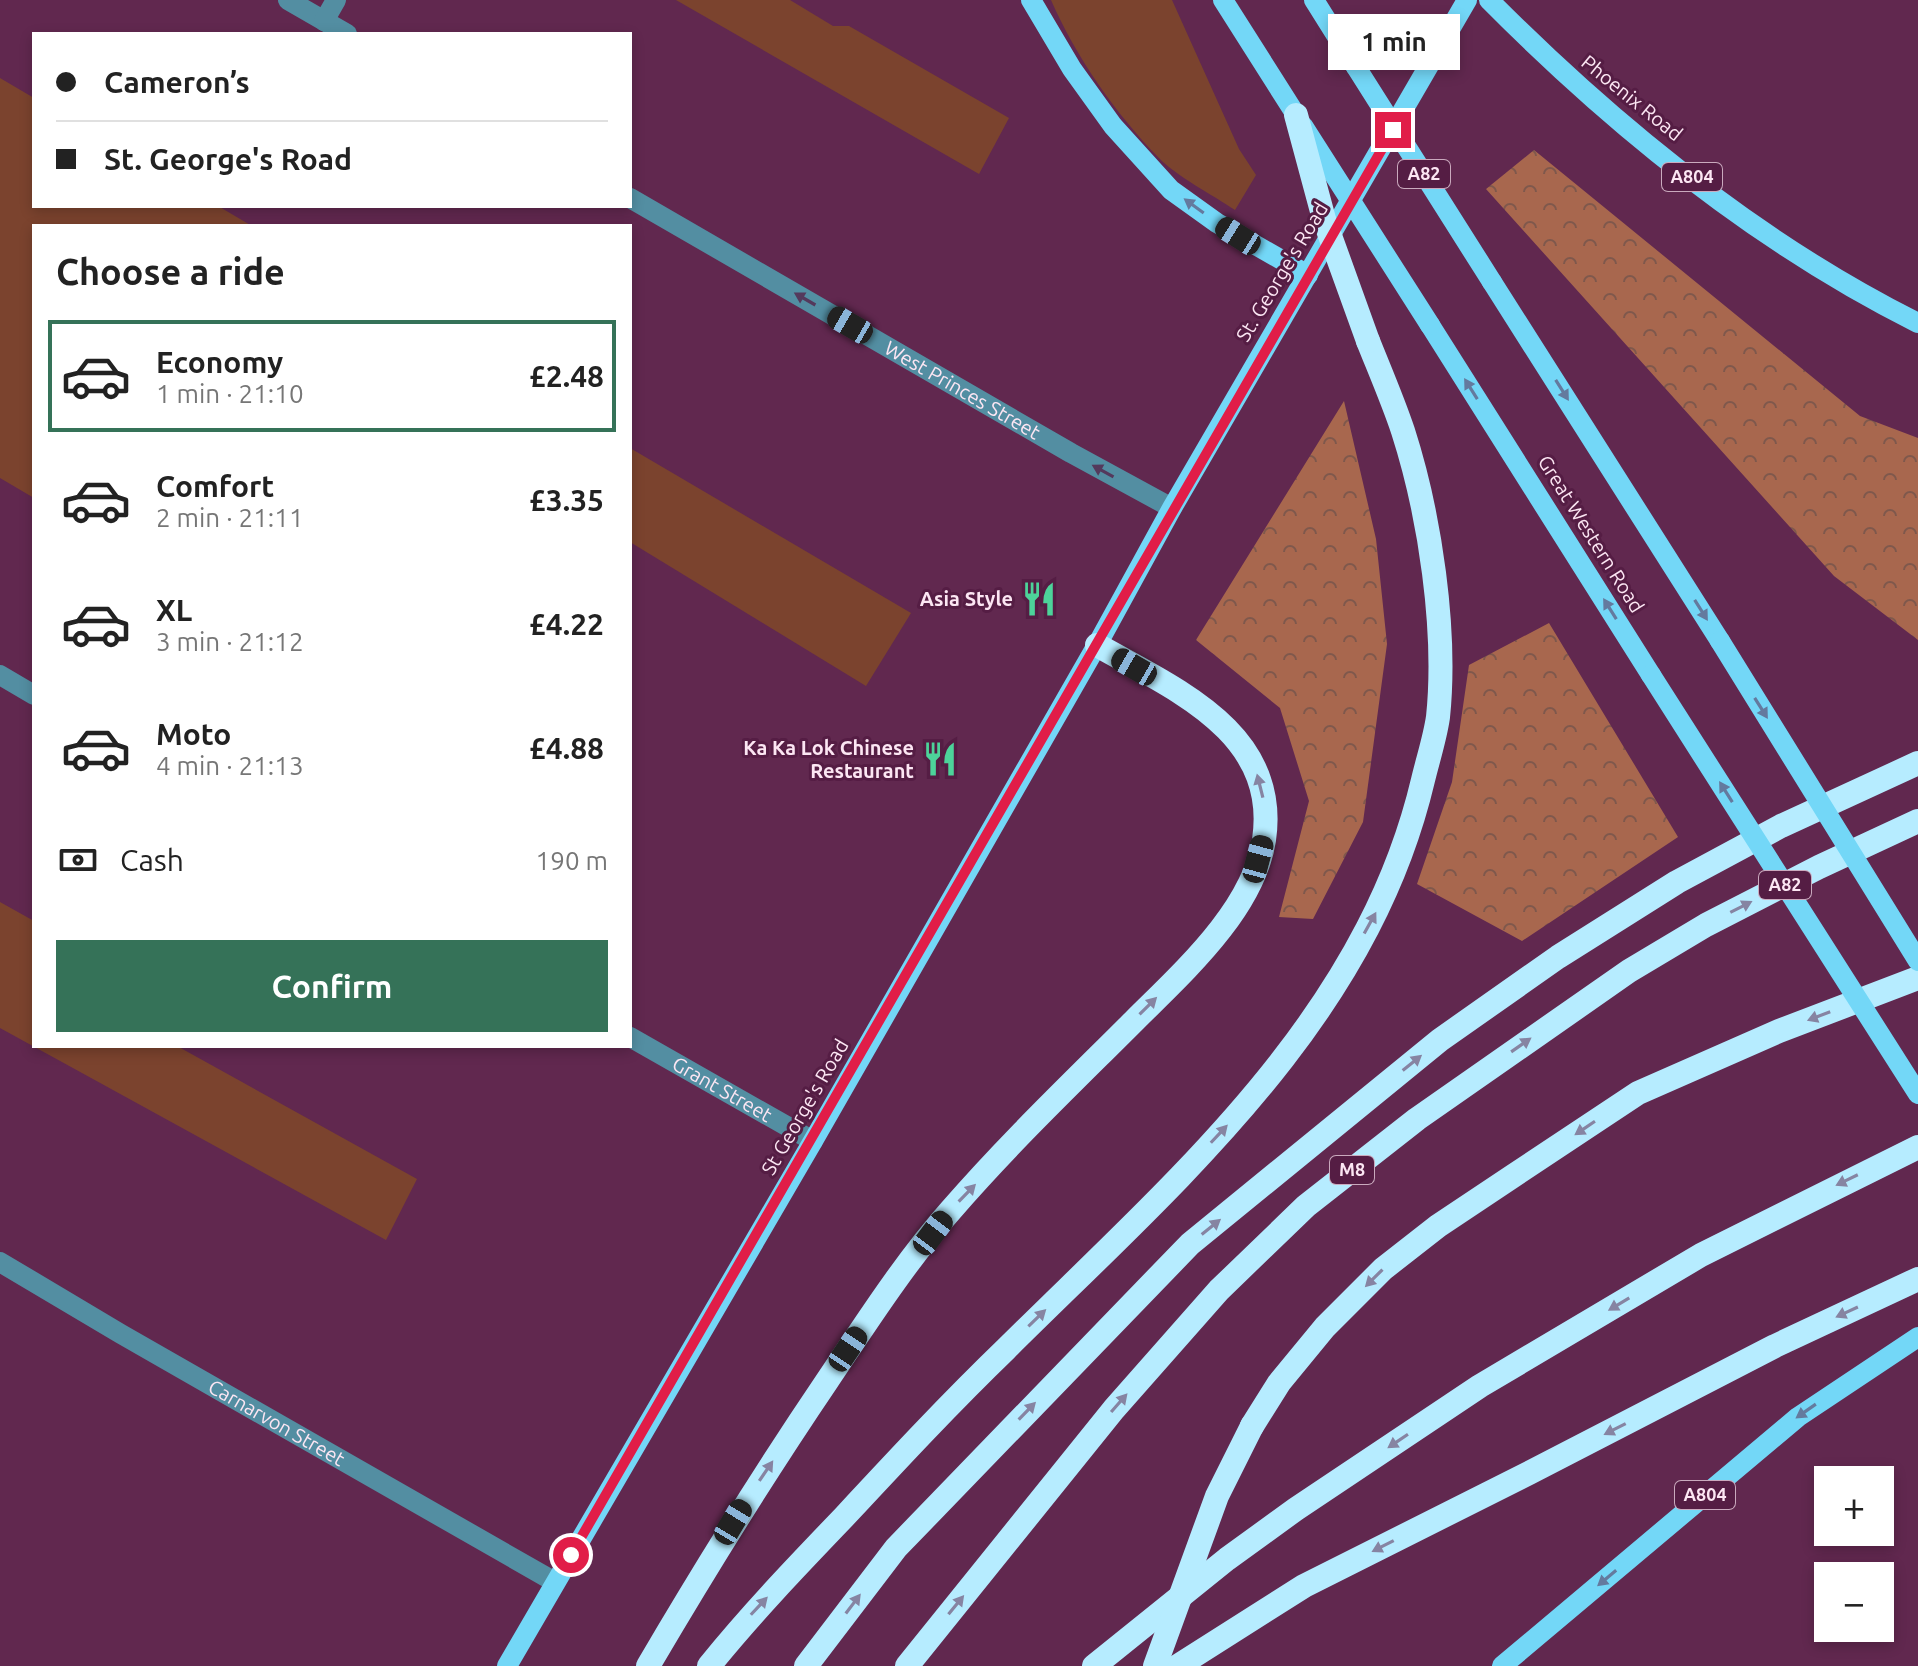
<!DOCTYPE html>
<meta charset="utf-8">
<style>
:root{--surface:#fff;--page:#f2f2f2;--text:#222;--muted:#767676;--line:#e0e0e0;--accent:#357258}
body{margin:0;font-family:Ubuntu,sans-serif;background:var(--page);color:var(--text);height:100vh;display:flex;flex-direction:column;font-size:30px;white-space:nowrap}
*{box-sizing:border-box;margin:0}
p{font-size:26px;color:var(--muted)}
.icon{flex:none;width:44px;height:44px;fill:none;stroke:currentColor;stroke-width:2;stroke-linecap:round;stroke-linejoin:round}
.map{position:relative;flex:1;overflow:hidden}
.details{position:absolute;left:32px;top:224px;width:600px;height:824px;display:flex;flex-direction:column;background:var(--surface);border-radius:0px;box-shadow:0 4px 12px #0003}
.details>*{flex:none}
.top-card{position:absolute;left:32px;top:32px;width:600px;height:176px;border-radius:0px;box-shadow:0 4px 12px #0003;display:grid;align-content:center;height:176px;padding:0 24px;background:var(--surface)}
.buttons{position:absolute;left:1814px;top:1466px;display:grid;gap:16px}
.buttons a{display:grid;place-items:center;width:80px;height:80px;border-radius:0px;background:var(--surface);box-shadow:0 4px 12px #0003;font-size:40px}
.end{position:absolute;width:36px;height:36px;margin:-18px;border:10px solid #e11d48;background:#fff;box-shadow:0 0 0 4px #fff}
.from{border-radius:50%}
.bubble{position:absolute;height:56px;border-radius:0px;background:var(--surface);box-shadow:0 4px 12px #0003;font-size:26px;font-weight:700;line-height:56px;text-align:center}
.car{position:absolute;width:24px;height:48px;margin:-24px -12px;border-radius:10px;box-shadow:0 0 6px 2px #0007;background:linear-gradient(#222 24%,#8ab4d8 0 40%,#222 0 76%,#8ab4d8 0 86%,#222 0)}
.top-card b{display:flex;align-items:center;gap:28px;height:76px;font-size:30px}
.top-card b+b{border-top:2px solid var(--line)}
.top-card i{width:20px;height:20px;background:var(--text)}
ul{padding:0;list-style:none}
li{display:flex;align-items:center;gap:24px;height:112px;margin:0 16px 12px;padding:0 8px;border:4px solid transparent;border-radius:0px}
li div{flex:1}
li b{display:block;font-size:30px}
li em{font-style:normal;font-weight:700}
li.current{border-color:var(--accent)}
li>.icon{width:72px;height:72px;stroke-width:1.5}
h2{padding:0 24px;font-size:36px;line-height:96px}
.pay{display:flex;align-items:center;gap:20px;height:88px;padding:0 24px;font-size:30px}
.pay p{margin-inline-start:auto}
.cta{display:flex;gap:16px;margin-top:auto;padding:16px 24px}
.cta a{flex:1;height:92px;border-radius:0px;background:var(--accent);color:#fff;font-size:32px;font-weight:700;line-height:92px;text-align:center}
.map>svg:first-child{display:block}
.green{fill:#7b432e}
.forest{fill:url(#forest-crowns)}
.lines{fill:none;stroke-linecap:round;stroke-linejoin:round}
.minor{stroke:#538ea2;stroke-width:20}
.major{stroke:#73d7f7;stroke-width:20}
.highway{stroke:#b6ecff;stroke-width:24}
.major-bridge{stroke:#73d7f7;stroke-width:20}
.highway-bridge{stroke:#b6ecff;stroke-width:24}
.oneway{fill:#647a9e}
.oneway2{fill:#54395c}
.oneway3{fill:#8684a2}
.route{stroke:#e11d48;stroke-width:10}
.labels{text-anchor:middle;stroke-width:6;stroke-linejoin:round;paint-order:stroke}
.shield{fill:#551d44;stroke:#caaabe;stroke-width:2}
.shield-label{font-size:18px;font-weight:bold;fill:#fce6f3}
.street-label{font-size:20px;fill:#fce6f3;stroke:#551d44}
.poi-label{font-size:20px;font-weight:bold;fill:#fce6f3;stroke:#551d44;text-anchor:end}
</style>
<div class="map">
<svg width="1918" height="1666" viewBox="0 0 1918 1666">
<defs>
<pattern id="forest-crowns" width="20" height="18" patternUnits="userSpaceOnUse" patternTransform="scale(2)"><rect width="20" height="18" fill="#a8674e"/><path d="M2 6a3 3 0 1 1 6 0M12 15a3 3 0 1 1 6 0" fill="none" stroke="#7f584c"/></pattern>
</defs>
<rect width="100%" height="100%" fill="#61284f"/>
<!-- green -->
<g class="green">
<path d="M676,0H790L833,26H849L1009,118L979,174Z"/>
<path d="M1051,0H1172L1239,149L1256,175L1235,210C1213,195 1176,176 1159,158C1115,113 1076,57 1051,0Z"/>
<path d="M0,78L34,98V206H218L252,226H34V498L0,478Z"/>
<path d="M630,448L911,613L866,686L630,542Z"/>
<path d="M0,902L34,921V1046H177L417,1179L386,1240L0,1028Z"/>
</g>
<!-- forest -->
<g class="forest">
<path d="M1534,150L1860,416L1918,438V640L1834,576L1486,189Z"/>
<path d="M1344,401L1376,539L1387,644L1363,822L1313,919L1279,917L1309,801L1280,708L1196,640Z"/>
<path d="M1549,623L1678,837L1522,941L1417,884L1452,782L1469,665Z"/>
</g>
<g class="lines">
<!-- minor -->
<g class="minor">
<path d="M288,0L347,34"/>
<path d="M324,21L336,0"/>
<path id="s1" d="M630,198L1071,453L1172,508"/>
<path d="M0,675L34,695"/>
<path id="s2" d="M630,1037L813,1141"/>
<path id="s3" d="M0,1262L121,1334L555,1582"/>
</g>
<!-- major -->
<g class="major">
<path d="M1031,0L1072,69L1113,126L1171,190L1217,223L1308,275"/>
<path d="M1223,0L1296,115"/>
<path d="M1314,0L1356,67"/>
<path d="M1489,0C1614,126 1758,243 1918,323"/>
<path d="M1492,282L1720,641"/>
<path d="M1430,325L1651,675"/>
<path d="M507,1666L813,1141L1097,645L1172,508L1467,0"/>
<path d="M1502,1666L1798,1417L1918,1337"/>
</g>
<!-- highway -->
<g class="highway">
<path d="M1252,1426L1279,1383L1325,1327L1383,1269L1438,1226L1513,1176L1638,1093L1779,1031L1918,978"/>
<path d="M648,1666C705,1569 764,1474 827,1381C866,1323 905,1262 951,1210C1009,1143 1073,1082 1135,1020C1183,972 1253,910 1264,840C1280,732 1174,689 1097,645"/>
<path d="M709,1666C751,1614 797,1566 844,1517C897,1460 950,1403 1006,1349C1174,1182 1366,1021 1423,780C1428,759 1435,738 1438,717C1447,630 1430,515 1403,431C1393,401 1380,371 1368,341"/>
<path d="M806,1666L896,1548L1190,1244L1440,1040L1558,957L1677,882L1781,826L1918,763"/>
<path d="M907,1666L1114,1409L1219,1290L1306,1206L1417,1119L1629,971L1706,925L1819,867L1918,821"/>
<path d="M1094,1666L1227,1559L1296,1509L1480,1386L1701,1255L1918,1147"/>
<path d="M1178,1666L1304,1586L1529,1473L1775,1346L1918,1279"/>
</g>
<!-- major-bridge -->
<g class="major-bridge">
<path d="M1356,67L1492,282"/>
<path d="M1303,126L1430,325"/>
<path d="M1720,641L1918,961"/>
<path d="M1651,675L1918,1094"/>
</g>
<!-- highway-bridge -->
<g class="highway-bridge">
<path d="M1296,115L1324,219L1368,341"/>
<path d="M1155,1666L1217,1496L1252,1426"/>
</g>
</g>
<!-- one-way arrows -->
<defs><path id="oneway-solid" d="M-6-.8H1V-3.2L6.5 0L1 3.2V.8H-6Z" transform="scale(2)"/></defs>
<g class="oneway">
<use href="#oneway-solid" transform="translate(1194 206) rotate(-144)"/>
<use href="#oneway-solid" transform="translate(1471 389) rotate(-122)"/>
<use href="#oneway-solid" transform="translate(1562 390) rotate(58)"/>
<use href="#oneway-solid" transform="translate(1610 609) rotate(-122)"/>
<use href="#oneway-solid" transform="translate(1701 610) rotate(58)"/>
<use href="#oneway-solid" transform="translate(1761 708) rotate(58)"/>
<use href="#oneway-solid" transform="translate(1726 792) rotate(-122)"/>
<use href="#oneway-solid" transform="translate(1806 1411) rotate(145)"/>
<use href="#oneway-solid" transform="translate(1607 1578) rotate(140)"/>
</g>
<g class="oneway2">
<use href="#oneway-solid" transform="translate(805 299) rotate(-150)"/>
<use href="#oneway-solid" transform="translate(1103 471) rotate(-151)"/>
</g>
<g class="oneway3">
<use href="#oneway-solid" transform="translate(1260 786) rotate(-104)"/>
<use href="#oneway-solid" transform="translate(1741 907) rotate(-27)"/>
<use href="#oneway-solid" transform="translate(1370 923) rotate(-61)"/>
<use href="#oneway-solid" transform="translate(1148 1006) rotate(-45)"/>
<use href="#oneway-solid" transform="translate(1819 1016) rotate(159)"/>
<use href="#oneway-solid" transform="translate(1521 1045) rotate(-35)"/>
<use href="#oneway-solid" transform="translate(1412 1063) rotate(-39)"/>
<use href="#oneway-solid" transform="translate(1585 1128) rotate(146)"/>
<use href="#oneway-solid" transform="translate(1219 1134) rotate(-47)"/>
<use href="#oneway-solid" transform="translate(1847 1180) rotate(154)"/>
<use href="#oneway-solid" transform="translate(967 1193) rotate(-46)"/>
<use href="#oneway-solid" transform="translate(1211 1227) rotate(-39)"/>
<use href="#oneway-solid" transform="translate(1374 1278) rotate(135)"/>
<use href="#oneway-solid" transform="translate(1619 1304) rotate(149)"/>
<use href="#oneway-solid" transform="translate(1847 1312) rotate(155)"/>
<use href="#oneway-solid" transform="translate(1037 1318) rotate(-44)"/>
<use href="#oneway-solid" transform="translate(1119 1403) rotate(-49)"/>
<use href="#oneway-solid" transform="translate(1027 1411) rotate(-46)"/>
<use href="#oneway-solid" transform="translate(1615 1429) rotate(153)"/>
<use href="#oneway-solid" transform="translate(1398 1441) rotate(146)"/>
<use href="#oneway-solid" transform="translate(766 1471) rotate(-56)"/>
<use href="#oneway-solid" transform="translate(1383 1546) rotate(153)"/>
<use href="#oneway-solid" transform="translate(853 1604) rotate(-53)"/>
<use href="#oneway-solid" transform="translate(956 1605) rotate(-51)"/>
<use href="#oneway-solid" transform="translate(759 1606) rotate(-47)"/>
</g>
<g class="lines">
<!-- route -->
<path class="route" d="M571,1555C849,1082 1116,603 1393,130"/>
</g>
<!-- icons -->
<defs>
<g id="restaurant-bare" transform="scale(2.76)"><path d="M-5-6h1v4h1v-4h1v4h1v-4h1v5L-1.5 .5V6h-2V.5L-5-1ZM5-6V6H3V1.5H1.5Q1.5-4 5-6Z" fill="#4dd39a" stroke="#551d44" stroke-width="2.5" paint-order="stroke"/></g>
</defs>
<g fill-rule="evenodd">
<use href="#restaurant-bare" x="1039" y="599"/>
<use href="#restaurant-bare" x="940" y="759"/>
</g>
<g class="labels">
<!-- shield labels -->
<g class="shield">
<rect x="1398" y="160" width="52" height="28" rx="6"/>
<rect x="1662" y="163" width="60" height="28" rx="6"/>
<rect x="1759" y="871" width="52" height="28" rx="6"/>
<rect x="1330" y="1156" width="44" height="28" rx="6"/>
<rect x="1675" y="1481" width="60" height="28" rx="6"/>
</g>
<g class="shield-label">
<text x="1424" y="180">A82</text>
<text x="1692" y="183">A804</text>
<text x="1785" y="891">A82</text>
<text x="1352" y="1176">M8</text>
<text x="1705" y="1501">A804</text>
</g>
<!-- street labels -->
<g class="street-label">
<text transform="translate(1632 98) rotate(39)" y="7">Phoenix Road</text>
<text transform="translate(1282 272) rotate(-59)" y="7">St. George's Road</text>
<text dy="7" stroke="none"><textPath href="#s1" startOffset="384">West Princes Street</textPath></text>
<text transform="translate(1591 534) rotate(58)" y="7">Great Western Road</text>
<text dy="7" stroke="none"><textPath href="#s2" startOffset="106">Grant Street</textPath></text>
<text transform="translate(805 1107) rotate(-60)" y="7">St George's Road</text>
<text dy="7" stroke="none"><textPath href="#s3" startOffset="320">Carnarvon Street</textPath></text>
</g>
<!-- poi labels -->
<g class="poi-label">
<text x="1013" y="606">Asia Style</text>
<text x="914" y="755">Ka Ka Lok Chinese<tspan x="914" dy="23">Restaurant</tspan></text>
</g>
</g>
</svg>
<div class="buttons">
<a>+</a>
<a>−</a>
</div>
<i class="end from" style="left:571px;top:1555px"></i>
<i class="end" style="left:1393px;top:130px"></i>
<div class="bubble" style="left:1328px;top:14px;width:132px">1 min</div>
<i class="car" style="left:1238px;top:236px;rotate:302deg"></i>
<i class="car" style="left:850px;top:325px;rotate:300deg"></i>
<i class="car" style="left:1134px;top:667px;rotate:300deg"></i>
<i class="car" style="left:1258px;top:859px;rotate:15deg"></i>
<i class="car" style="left:933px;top:1233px;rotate:37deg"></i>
<i class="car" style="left:848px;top:1349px;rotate:34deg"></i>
<i class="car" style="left:733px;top:1522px;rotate:31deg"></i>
<div class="top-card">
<b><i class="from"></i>Cameron’s</b>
<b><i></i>St. George's Road</b>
</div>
<section class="details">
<h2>Choose a ride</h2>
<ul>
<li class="current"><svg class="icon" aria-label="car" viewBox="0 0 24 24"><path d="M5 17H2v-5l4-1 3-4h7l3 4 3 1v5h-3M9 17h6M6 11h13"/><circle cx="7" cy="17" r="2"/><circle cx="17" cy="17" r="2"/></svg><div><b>Economy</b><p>1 min · 21:10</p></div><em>£2.48</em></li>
<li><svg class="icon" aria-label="car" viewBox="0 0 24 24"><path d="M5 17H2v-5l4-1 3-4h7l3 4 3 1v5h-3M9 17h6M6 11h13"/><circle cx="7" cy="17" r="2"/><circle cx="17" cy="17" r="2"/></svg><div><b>Comfort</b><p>2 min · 21:11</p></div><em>£3.35</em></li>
<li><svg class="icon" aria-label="car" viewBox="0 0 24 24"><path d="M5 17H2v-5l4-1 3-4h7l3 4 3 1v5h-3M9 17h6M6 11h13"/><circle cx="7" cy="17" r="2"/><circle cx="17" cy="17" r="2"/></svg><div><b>XL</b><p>3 min · 21:12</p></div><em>£4.22</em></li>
<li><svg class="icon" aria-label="car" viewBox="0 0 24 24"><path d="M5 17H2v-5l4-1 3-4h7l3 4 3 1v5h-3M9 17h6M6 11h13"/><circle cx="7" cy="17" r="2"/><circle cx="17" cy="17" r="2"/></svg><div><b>Moto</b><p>4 min · 21:13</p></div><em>£4.88</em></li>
</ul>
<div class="pay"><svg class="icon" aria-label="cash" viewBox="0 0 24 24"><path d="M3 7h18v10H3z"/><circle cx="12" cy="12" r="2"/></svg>Cash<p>190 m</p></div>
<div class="cta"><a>Confirm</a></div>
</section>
</div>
